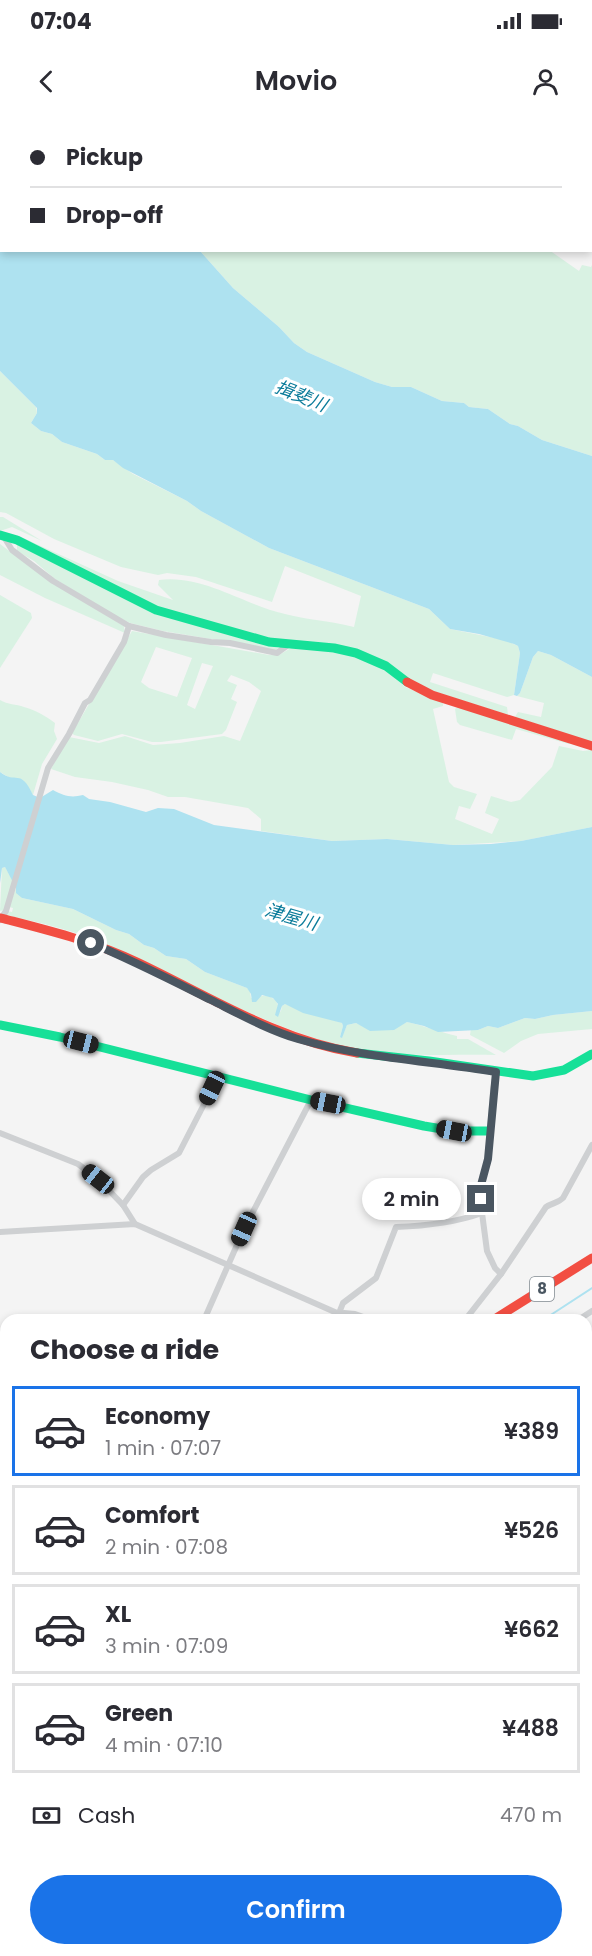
<!DOCTYPE html>
<meta charset="utf-8">
<style>
:root{--surface:#fff;--page:#f2f2f3;--text:#2b2b33;--muted:#7c7c81;--line:#e1e1e2;--accent:#1a73e8}
body{margin:0;font-family:Poppins,"Noto Sans JP",sans-serif;background:var(--page);color:var(--text);height:100vh;display:flex;flex-direction:column;font-size:22px;white-space:nowrap}
*{box-sizing:border-box;margin:0}
p{font-size:20px;color:var(--muted)}
.icon{flex:none;width:33px;height:33px;fill:none;stroke:currentColor;stroke-width:2;stroke-linecap:round;stroke-linejoin:round}
.map{position:relative;flex:1;overflow:hidden}
.panel{position:absolute;left:0px;top:1194px;width:592px;height:642px;display:flex;flex-direction:column;background:var(--surface);border-radius:18px 18px 0 0;box-shadow:0 3px 9px #0003}
.panel>*{flex:none}
.hud{position:absolute;left:0px;top:0px;width:592px;height:132px;box-shadow:0 3px 9px #0003;display:grid;align-content:center;height:132px;padding:0 30px;background:var(--surface)}
.end{position:absolute;width:27px;height:27px;margin:-14px;border:8px solid #4a5661;background:#fff;box-shadow:0 0 0 3px #fff}
.from{border-radius:50%}
.bubble{position:absolute;height:42px;border-radius:21px;background:var(--surface);box-shadow:0 3px 9px #0003;font-size:20px;font-weight:600;line-height:42px;text-align:center}
.car{position:absolute;width:18px;height:36px;margin:-18px -9px;border-radius:8px;box-shadow:0 0 4px 2px #0007;background:linear-gradient(#222 24%,#8ab4d8 0 40%,#222 0 76%,#8ab4d8 0 86%,#222 0)}
.hud b{display:flex;align-items:center;gap:21px;height:57px;font-size:22px}
.hud b+b{border-top:2px solid var(--line)}
.hud i{width:15px;height:15px;background:var(--text)}
ul{padding:0;list-style:none}
li{display:flex;align-items:center;gap:18px;height:90px;margin:0 12px 9px;padding:0 18px;border:3px solid var(--line);border-radius:0px}
li div{flex:1}
li b{display:block;font-size:22px}
li em{font-style:normal;font-weight:600}
li.active{border-color:var(--accent)}
li>.icon{width:54px;height:54px;stroke-width:1.5}
h2{padding:0 30px;font-size:27px;line-height:72px}
.pay{display:flex;align-items:center;gap:15px;height:66px;padding:0 30px;font-size:22px}
.pay p{margin-inline-start:auto}
.action{display:flex;gap:12px;margin-top:auto;padding:12px 30px}
.action a{flex:1;height:69px;border-radius:36px;background:var(--accent);color:#fff;font-size:24px;font-weight:600;line-height:69px;text-align:center}
.status{display:flex;justify-content:space-between;align-items:center;height:42px;padding:0 30px;background:var(--surface);direction:ltr}
.status svg{height:16px;fill:currentColor}
header{display:flex;justify-content:space-between;align-items:center;height:78px;padding:0 30px;background:var(--surface);font-size:27px;font-weight:600}
.map>svg:first-child{display:block}
.education{fill:#e6e5e6}
.green{fill:#d9f2e3;fill-rule:evenodd}
.water{fill:#aee2f0}
.lines{fill:none;stroke-linecap:round;stroke-linejoin:round}
.stream{stroke:#aee2f0;stroke-width:2}
.street{stroke:#ced0d2;stroke-width:6}
.fast{stroke:#16e098;stroke-width:9}
.slow{stroke:#ffcf43;stroke-width:9}
.jam{stroke:#f24e42;stroke-width:9}
.rail-casing{stroke:#c9cacc;stroke-width:4.5}
.rail{stroke:#fff;stroke-width:2;stroke-dasharray:7;stroke-linecap:butt}
.route{stroke:#4a5661;stroke-width:8}
.labels{text-anchor:middle;stroke-width:6;stroke-linejoin:round;paint-order:stroke}
.shield{fill:#fff;stroke:#808990;stroke-width:1.5}
.shield-label{font-size:15px;font-weight:bold;fill:#4a5661}
.water-label{font-size:18px;font-style:italic;fill:#0c7c9b;stroke:#fff}
</style>
<div class="status"><b>07:04</b><svg viewBox="0 0 49 12"><path d="M0 12V9h3v3zM5 12V6h3v6zM10 12V3h3v9zM15 12V0h3v12zM26 1h20v11H26zM47 4h2v5h-2z"/></svg></div>
<header><svg class="icon" aria-label="back" viewBox="0 0 24 24"><path d="M15 5l-7 7 7 7"/></svg>Movio<svg class="icon" aria-label="person" viewBox="0 0 24 24"><circle cx="12" cy="8" r="4"/><path d="M4 21q1-7 8-7t8 7"/></svg></header>
<div class="map">
<svg width="592" height="1836" viewBox="0 0 592 1836">
<rect width="100%" height="100%" fill="#f4f4f4"/>
<!-- education -->
<path class="education" d="M29,1830H147L162,1833L163,1836H28Z"/>
<!-- green -->
<g class="green">
<path d="M111,0H311L314,1L111,2Z"/>
<path d="M549,130L579,151L582,145L591,147L592,145V336L542,320L518,306L510,304L488,289L469,287L464,283L442,281L411,267H392L375,262L307,232L294,223L279,207L233,168L200,131Z"/>
<path d="M0,251L36,287L37,293L31,303L41,311L52,314L62,322L97,334L105,340H113L133,354L187,381L201,391L269,428L429,489L450,509L505,520L518,526L520,533L514,575L507,577L433,553L430,562L507,587L508,595L430,570L411,560L388,543L270,519L157,487L21,417L118,461L173,480L158,465L159,460C203,454 244,485 285,494C308,500 331,501 354,507L361,476L285,446L272,482L196,457L167,453L158,455L121,447L54,419L6,393L0,392Z"/>
<path d="M0,397H3L42,421L12,407L0,411Z"/>
<path d="M17,423L154,493L278,528L277,530L163,511L130,503L112,494L55,459L34,441L17,431Z"/>
<path d="M0,424L49,461L124,506L125,513L45,478L0,455Z"/>
<path d="M0,475L31,493L32,498L0,548Z"/>
<path d="M132,511L269,535H279L291,528L333,530L355,536L385,549L405,567L443,582V586L433,589L449,662L454,667L477,674L470,689L459,686L455,699L492,714L499,699L485,693L491,676L511,682L520,680L552,647L559,626L583,631L592,630V707L521,721L453,725L387,719L332,721L261,711V699L248,688L185,677H168L148,670L112,662L75,657L51,649L69,617L99,623L125,616L153,625L180,623L224,616L240,621L261,571L249,562L231,555L227,561L237,565L231,579L237,582L226,610L222,614L161,622H152L122,614L98,621L74,615L72,613ZM156,527L192,538L177,577L149,568L141,562ZM202,543L213,546L195,589L187,585Z"/>
<path d="M538,531L551,535L592,557V622L515,597L518,592L541,597L544,583L517,576L520,573L533,537Z"/>
<path d="M0,580C8,585 16,584 24,587C35,590 46,596 55,603L54,611L57,619L42,644L33,675L30,670L0,652Z"/>
<path d="M458,587L570,622L569,624L516,609L512,620L460,605L457,602L455,589Z"/>
<path d="M5,747L13,761L4,790L0,791L2,748Z"/>
<path d="M16,768L22,778L73,789L116,810L129,814L144,825L154,828L166,836L186,839L205,852L247,868L250,871L251,878C261,875 273,873 278,885L276,895L281,891L282,886L285,884L342,903L343,906L340,917H342L347,905L356,903C374,912 389,912 407,902C425,906 440,912 457,916V919H468L496,935C447,934 395,938 346,927C256,905 179,855 94,820C66,808 36,802 6,795L7,791L12,792L13,788L9,787Z"/>
<path d="M592,891V909L538,914L521,921L504,933L470,915L471,909L478,910L488,906L498,908L525,898L535,899L553,895Z"/>
<path d="M587,1226L592,1231V1318L587,1325Z"/>
</g>
<!-- water -->
<g class="water">
<path d="M0,0L111,1L2,2V130L200,131L233,168L279,207L294,223L307,232L375,262L392,267H411L442,281L464,283L469,287L488,289L510,304L518,306L542,320L592,336V557L551,535L538,531L533,537L520,573L517,576L514,575L520,533L518,526L514,524L479,514L450,509L429,489L269,428L201,391L187,381L123,348L113,340H105L97,334L62,322L52,314L41,311L31,303L37,293V288L0,251Z"/>
<path d="M0,652C16,665 20,647 33,675L40,678L53,670C64,676 71,678 83,675L89,679L110,682L146,692L158,688L174,689L214,705L332,721L387,719L453,725L491,724L521,721L592,707V891L553,895L535,899L525,898L498,908L488,906L478,910L438,912L424,906L407,902L394,910L370,911L356,903L347,905L342,918L340,917L343,906L342,903L303,893L285,884L282,886L278,897L275,895L278,884L273,878L262,875L256,882H252L251,874L247,868L205,852L186,839L166,836L154,828L144,825L129,814L116,810L73,789L22,778L16,773V768L5,747L2,748L0,763Z"/>
</g>
<g class="lines">
<!-- stream -->
<g class="stream">
<path d="M510,0L512,2"/>
<path d="M530,0L533,2"/>
<path d="M503,2L505,0"/>
<path d="M570,2L571,0"/>
<path d="M591,39L592,40"/>
<path d="M591,62L592,63"/>
<path d="M543,1200L592,1168"/>
<path d="M202,1836L205,1830"/>
</g>
<!-- street -->
<g class="street">
<path d="M393,0L397,2"/>
<path d="M520,0L523,2"/>
<path d="M413,2L414,0"/>
<path d="M591,45H592"/>
<path d="M591,78H592"/>
<path d="M4,417L12,430L53,461L129,506L166,515L211,522L230,523L277,533L288,525"/>
<path d="M0,800L6,791L48,648L69,614L85,583L90,580L124,522L129,506"/>
<path d="M0,1013L78,1044L98,1059L123,1085L135,1104"/>
<path d="M123,1085L143,1057L151,1050L179,1033L218,957"/>
<path d="M0,1112L135,1104L353,1200"/>
<path d="M501,1154L546,1087C552,1083 558,1083 563,1078L592,1025"/>
<path d="M339,1193L343,1183L376,1158L396,1107C426,1106 454,1103 482,1093"/>
<path d="M344,1193L355,1194L372,1200"/>
<path d="M204,1200L244,1109L311,980"/>
<path d="M465,1200L501,1154L495,1148L487,1131L482,1093L481,1065L488,1039L493,971L496,952"/>
<path d="M578,1200L592,1191"/>
<path d="M0,1281L6,1291"/>
<path d="M586,1341L592,1326"/>
<path d="M586,1440L592,1446"/>
<path d="M586,1483L592,1479"/>
<path d="M586,1637L592,1642"/>
<path d="M586,1709L592,1708"/>
<path d="M586,1768L592,1760"/>
<path d="M0,1793L6,1794"/>
<path d="M159,1830L199,1836"/>
<path d="M25,1836L27,1830"/>
<path d="M252,1836L263,1830"/>
<path d="M400,1836L401,1830"/>
<path d="M537,1836L543,1830"/>
</g>
<!-- fast -->
<g class="fast">
<path d="M322,0L325,2"/>
<path d="M591,89H592"/>
<path d="M591,117H592"/>
<path d="M0,415L17,420L156,490L269,522L334,528L356,533L386,546L407,562"/>
<path d="M0,905L60,917L311,980L424,1006L454,1011H489"/>
<path d="M357,933L429,941L533,956L564,950L592,934"/>
</g>
<!-- slow -->
<path class="slow" d="M230,1836L233,1830"/>
<!-- jam -->
<g class="jam">
<path d="M407,562L432,575L592,626"/>
<path d="M1,798C47,810 93,821 137,842C209,876 277,920 357,933"/>
<path d="M493,1200L592,1138"/>
<path d="M0,1650L6,1647"/>
</g>
<!-- rail casing -->
<g class="rail-casing">
<g id="rail">
<path d="M0,1254L6,1251"/>
<path d="M586,1602L592,1614"/>
</g>
</g>
<!-- rail -->
<use href="#rail" class="rail"/>
</g>
<g class="lines">
<!-- route -->
<path class="route" d="M91,823C132,840 171,860 211,880C239,894 268,910 298,919C363,938 430,941 496,952L488,1039L481,1065V1079"/>
</g>
<g class="labels">
<!-- shield labels -->
<rect class="shield" x="530" y="1157" width="24" height="24" rx="4.5"/>
<g class="shield-label">
<text x="542" y="1174">8</text>
</g>
<!-- water labels -->
<g class="water-label">
<text transform="translate(301 276) rotate(22)" y="6">揖斐川</text>
<text transform="translate(291 797) rotate(16)" y="6">津屋川</text>
</g>
</g>
</svg>
<i class="end from" style="left:91px;top:823px"></i>
<i class="end" style="left:481px;top:1079px"></i>
<div class="bubble" style="left:362px;top:1058px;width:99px">2 min</div>
<i class="car" style="left:81px;top:922px;rotate:104deg"></i>
<i class="car" style="left:212px;top:968px;rotate:205deg"></i>
<i class="car" style="left:328px;top:983px;rotate:281deg"></i>
<i class="car" style="left:454px;top:1011px;rotate:281deg"></i>
<i class="car" style="left:98px;top:1059px;rotate:308deg"></i>
<i class="car" style="left:244px;top:1109px;rotate:204deg"></i>
<div class="hud">
<b><i class="from"></i>Pickup</b>
<b><i></i>Drop-off</b>
</div>
<section class="panel">
<h2>Choose a ride</h2>
<ul>
<li class="active"><svg class="icon" aria-label="car" viewBox="0 0 24 24"><path d="M5 17H2v-5l4-1 3-4h7l3 4 3 1v5h-3M9 17h6M6 11h13"/><circle cx="7" cy="17" r="2"/><circle cx="17" cy="17" r="2"/></svg><div><b>Economy</b><p>1 min · 07:07</p></div><em>¥389</em></li>
<li><svg class="icon" aria-label="car" viewBox="0 0 24 24"><path d="M5 17H2v-5l4-1 3-4h7l3 4 3 1v5h-3M9 17h6M6 11h13"/><circle cx="7" cy="17" r="2"/><circle cx="17" cy="17" r="2"/></svg><div><b>Comfort</b><p>2 min · 07:08</p></div><em>¥526</em></li>
<li><svg class="icon" aria-label="car" viewBox="0 0 24 24"><path d="M5 17H2v-5l4-1 3-4h7l3 4 3 1v5h-3M9 17h6M6 11h13"/><circle cx="7" cy="17" r="2"/><circle cx="17" cy="17" r="2"/></svg><div><b>XL</b><p>3 min · 07:09</p></div><em>¥662</em></li>
<li><svg class="icon" aria-label="car" viewBox="0 0 24 24"><path d="M5 17H2v-5l4-1 3-4h7l3 4 3 1v5h-3M9 17h6M6 11h13"/><circle cx="7" cy="17" r="2"/><circle cx="17" cy="17" r="2"/></svg><div><b>Green</b><p>4 min · 07:10</p></div><em>¥488</em></li>
</ul>
<div class="pay"><svg class="icon" aria-label="cash" viewBox="0 0 24 24"><path d="M3 7h18v10H3z"/><circle cx="12" cy="12" r="2"/></svg>Cash<p>470 m</p></div>
<div class="action"><a>Confirm</a></div>
</section>
</div>
